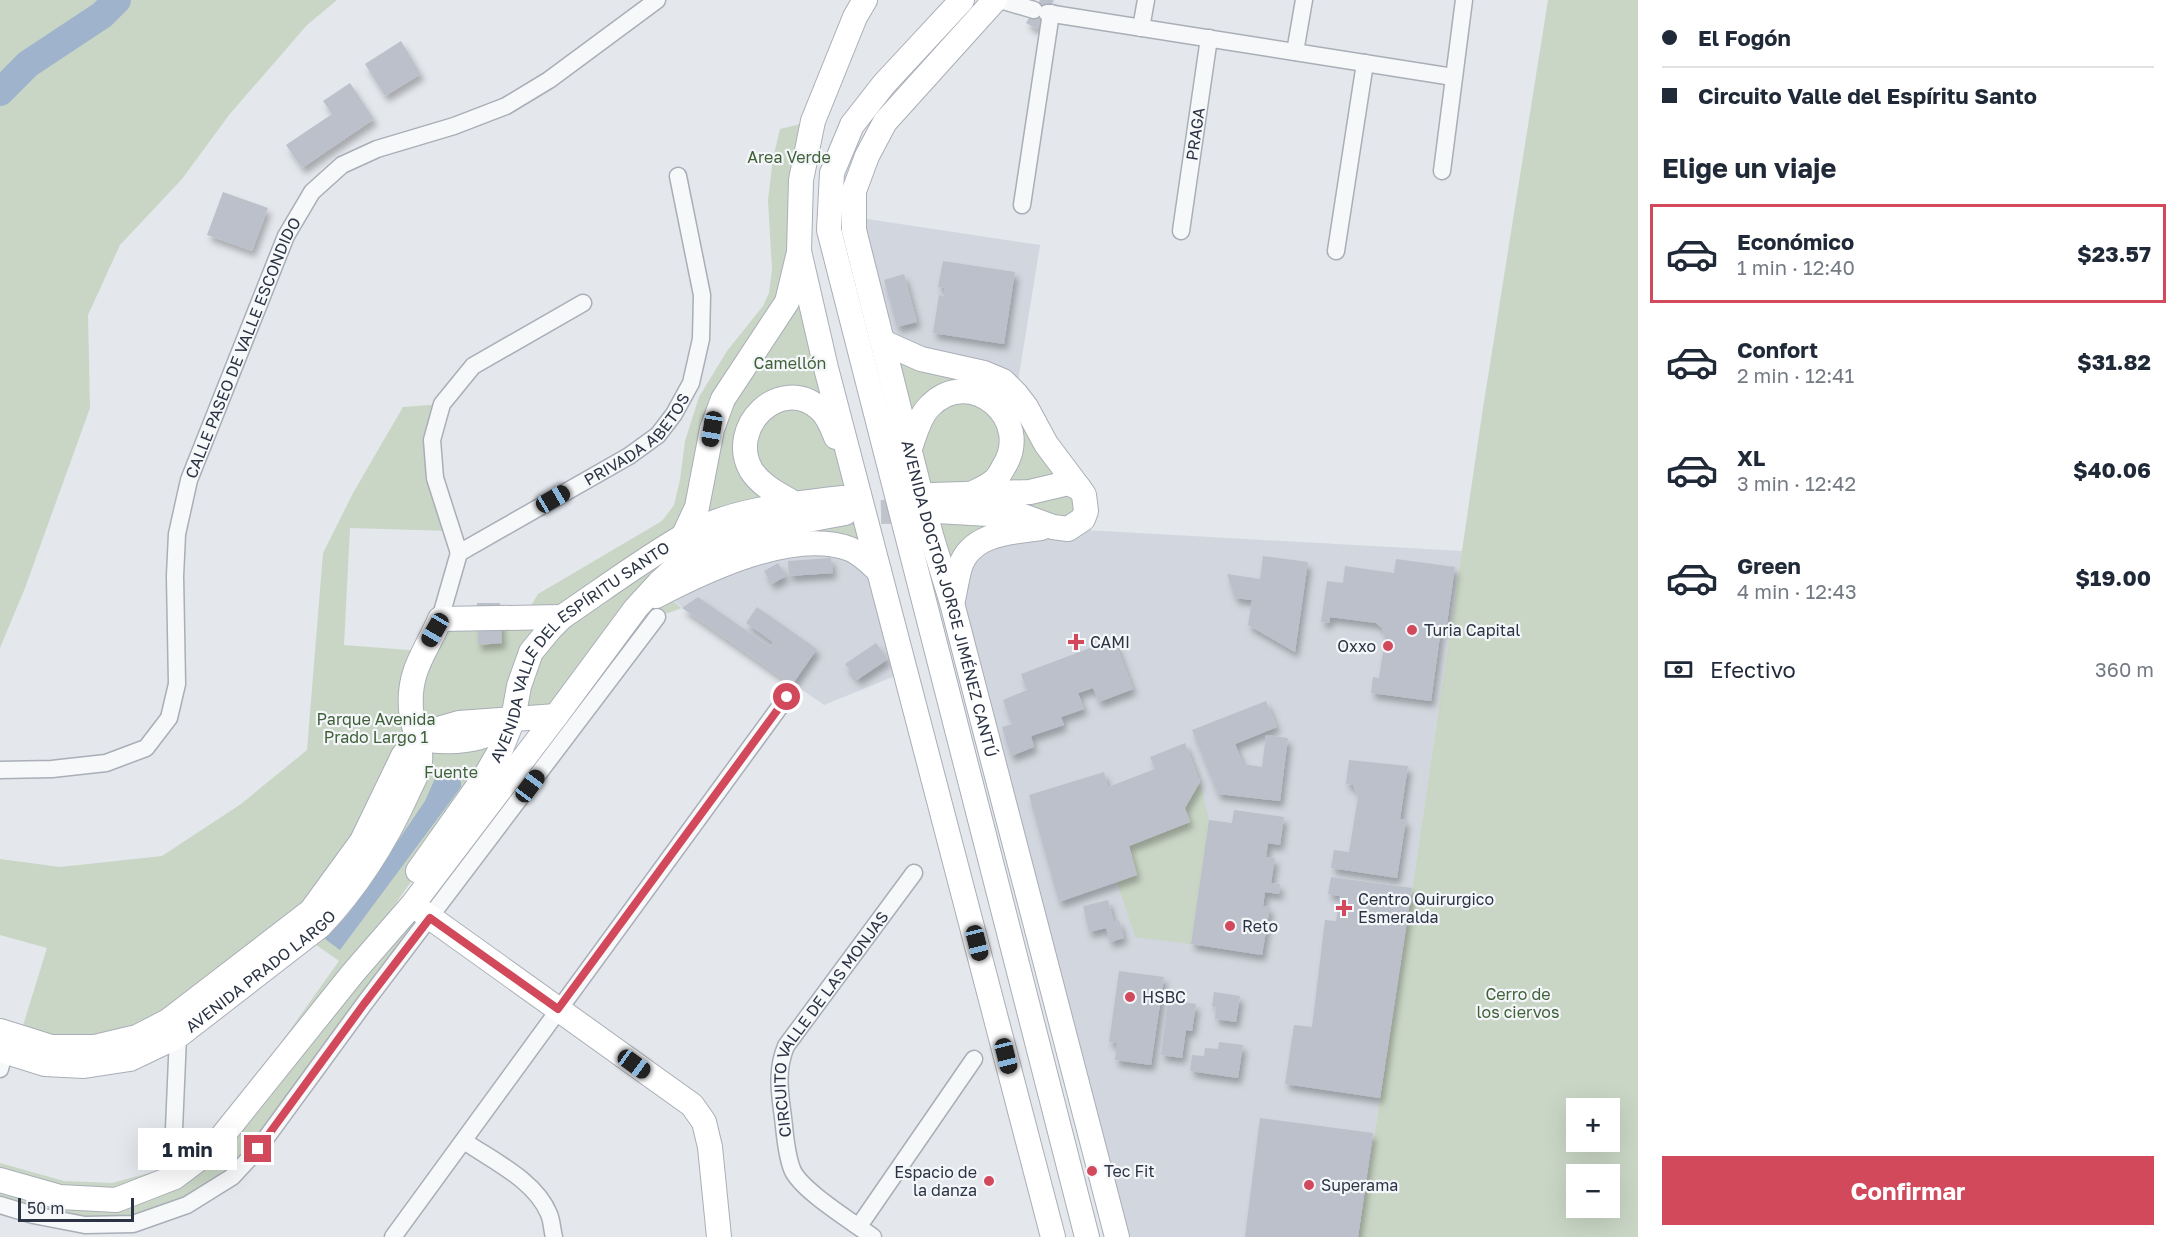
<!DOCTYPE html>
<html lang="es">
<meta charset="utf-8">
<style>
:root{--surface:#fff;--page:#f2f2f3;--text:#1f2937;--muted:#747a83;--line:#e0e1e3;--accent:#d1495b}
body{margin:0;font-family:"Golos Text",sans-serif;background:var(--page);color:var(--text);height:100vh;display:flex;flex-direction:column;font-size:22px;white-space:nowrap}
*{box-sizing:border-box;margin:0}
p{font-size:20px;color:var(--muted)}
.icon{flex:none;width:33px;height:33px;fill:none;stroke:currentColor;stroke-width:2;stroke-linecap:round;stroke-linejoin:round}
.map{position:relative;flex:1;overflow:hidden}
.details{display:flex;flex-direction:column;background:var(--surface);width:540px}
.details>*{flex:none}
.guide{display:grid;align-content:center;height:132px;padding:0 24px;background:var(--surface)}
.fabs{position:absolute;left:1566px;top:1098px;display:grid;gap:12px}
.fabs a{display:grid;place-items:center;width:54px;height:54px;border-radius:0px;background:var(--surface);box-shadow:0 6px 24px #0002;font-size:30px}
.scale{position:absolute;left:18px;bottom:15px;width:116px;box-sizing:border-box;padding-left:6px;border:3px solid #2b3445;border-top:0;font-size:16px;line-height:21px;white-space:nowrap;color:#2b3445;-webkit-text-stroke:4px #f4f6f9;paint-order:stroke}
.end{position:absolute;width:27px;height:27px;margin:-14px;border:8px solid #d1495b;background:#fff;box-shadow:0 0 0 3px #fff}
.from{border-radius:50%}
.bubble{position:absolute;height:42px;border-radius:0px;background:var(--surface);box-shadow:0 6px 24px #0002;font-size:20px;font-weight:700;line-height:42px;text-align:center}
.car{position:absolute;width:18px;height:36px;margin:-18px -9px;border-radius:8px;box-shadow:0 0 4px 2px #0007;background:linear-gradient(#222 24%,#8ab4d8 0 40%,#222 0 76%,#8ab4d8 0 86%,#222 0)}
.guide b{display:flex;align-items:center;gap:21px;height:57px;font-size:22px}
.guide b+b{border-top:2px solid var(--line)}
.guide i{width:15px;height:15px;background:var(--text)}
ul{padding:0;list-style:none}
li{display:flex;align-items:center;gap:18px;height:99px;margin:0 12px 9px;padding:0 12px;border:3px solid transparent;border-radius:0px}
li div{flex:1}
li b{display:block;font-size:22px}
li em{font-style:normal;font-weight:700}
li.current{border-color:var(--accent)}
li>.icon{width:54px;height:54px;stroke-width:1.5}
h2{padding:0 24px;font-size:27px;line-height:72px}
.pay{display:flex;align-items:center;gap:15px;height:66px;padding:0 24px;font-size:22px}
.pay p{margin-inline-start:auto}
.cta{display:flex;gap:12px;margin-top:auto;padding:12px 24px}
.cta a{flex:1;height:69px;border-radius:0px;background:var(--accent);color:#fff;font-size:24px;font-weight:700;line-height:69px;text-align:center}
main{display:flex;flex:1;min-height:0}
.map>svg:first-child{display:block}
.built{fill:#d2d6de}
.green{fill:#c9d6c5;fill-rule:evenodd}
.water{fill:#9fb4cc}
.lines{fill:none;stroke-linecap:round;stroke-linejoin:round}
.river{stroke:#9fb4cc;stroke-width:28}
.building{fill:#bbc0ca;filter:url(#shadow)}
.secondary-tunnel{stroke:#bfc3cb;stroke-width:24;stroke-dasharray:24 12;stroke-linecap:butt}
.street-casing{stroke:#a9aeb7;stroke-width:19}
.secondary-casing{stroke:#a9aeb7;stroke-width:26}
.street{stroke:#f7f8fa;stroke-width:16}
.secondary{stroke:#fff;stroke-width:24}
.route{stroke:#d1495b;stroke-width:8}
.poi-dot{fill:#d1495b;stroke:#f4f6f9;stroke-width:2}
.labels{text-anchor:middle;stroke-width:4.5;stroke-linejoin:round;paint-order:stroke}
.street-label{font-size:16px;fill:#2b3445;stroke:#f4f6f9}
.park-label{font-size:16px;fill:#3f6138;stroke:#f4f6f9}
.poi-label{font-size:16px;fill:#2b3445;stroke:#f4f6f9;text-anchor:start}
</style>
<main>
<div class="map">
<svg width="1638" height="1237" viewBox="0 0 1638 1237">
<defs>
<filter id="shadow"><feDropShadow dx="3.5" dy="6" stdDeviation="3" flood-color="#0004"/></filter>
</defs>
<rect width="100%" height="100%" fill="#e4e7ec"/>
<!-- built -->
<g class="built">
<path d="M854,217L1040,245L1016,394L883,342Z"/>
<path d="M1068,529L1462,551L1397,992L1358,1237H1117L952,603L975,545Z"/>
<path d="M813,544L879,571L907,671L824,705L662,593Z"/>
</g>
<!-- green -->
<g class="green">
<path d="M0,0H337L307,25L229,115L182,179L120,245L88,315L90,408L25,588L0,648Z"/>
<path d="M1548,0H1638V1237H1358L1397,992L1483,408ZM1576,1108H1610V1142H1576ZM1576,1174H1610V1208H1576Z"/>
<path d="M813,121L799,251L879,571L813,544L663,594L682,608L657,617L232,1177L133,1224L0,1205V1163L64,1181L112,1183L171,1167L205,1145L233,1110L339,961L305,937L327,891L168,1021L95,1047L21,1032L47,948L0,935V859L60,867L162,856L241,804L307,750L323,553L353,493L403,407L442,404L432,440L452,531L350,528L344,645L422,651L434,630L523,619L538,594L662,521L674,505L680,480L685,441L699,397L727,351L763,306L769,293L772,269L768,200L773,158L780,129ZM556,717L377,930L486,775L513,719Z"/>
<path d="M883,342L1003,381L1086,511L975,545L952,603Z"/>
<path d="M1200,782L1209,820L1191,944L1135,937L1117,882L1136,875L1129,846L1190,822L1185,808Z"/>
</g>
<!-- water -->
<path class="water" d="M440,767L450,769L461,777V787L340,950L321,936L335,928L349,913L425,801Z"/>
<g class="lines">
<!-- river -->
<path class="river" d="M0,92L28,64L102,15L117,0"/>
</g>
<!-- building -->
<g class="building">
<path d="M1040,0H1054L1037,29L1026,23Z"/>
<path d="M401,41L421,74L385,96L365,64Z"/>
<path d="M350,83L374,119L302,168L286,145L332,114L323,101Z"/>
<path d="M223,192L268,208L252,251L207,235Z"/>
<path d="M943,261L1015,272L1004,344L933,333L939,295L944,296L945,288L938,287Z"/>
<path d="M904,274L917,322L897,327L884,280Z"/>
<path d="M1263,556L1308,562L1295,652L1248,625L1252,600L1235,598L1227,574L1260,579Z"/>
<path d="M831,558L833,573L789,576L788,561Z"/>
<path d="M1396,559L1455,567L1446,630L1441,629L1431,701L1371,693L1373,677L1379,678L1385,638L1382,628L1376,623L1330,617L1329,623L1321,622L1327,581L1343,583L1345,566L1394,573Z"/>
<path d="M778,563L786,576L772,584L764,571Z"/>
<path d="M698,597L770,647L773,642L746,623L757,607L817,649L792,685L682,608Z"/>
<path d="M477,603H500L502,643L478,645Z"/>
<path d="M1114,639L1133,689L1099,702L1093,688L1078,693L1084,709L1061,717L1064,725L1031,736L1034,747L1011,756L1002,727L1012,724L1003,700L1027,690L1021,674Z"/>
<path d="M876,643L888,659L857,680L845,664Z"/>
<path d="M1266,701L1277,727L1235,744L1243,764L1262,767L1266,735L1288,738L1280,801L1218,794L1192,730Z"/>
<path d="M1185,743L1200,782L1185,808L1190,822L1129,846L1137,875L1059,902L1029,795L1104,772L1108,787L1155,769L1150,757Z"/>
<path d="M1349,760L1408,766L1400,819L1406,820L1397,878L1331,868L1334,850L1349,852L1358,797L1353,785L1346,784Z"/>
<path d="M1234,810L1284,817L1280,845L1268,843L1266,857L1275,858L1271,883L1280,884L1279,894L1265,892L1263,906L1270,907L1262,955L1191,944L1209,820L1232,823Z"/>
<path d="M1331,877L1412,888L1380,1098L1285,1084L1294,1025L1312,1027L1325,920L1336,921L1340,896L1328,894Z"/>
<path d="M1108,900L1114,922L1119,920L1124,938L1110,942L1106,928L1089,932L1083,906Z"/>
<path d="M1119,971L1164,977L1151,1065L1115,1060L1117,1043L1109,1042Z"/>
<path d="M1214,992L1240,996L1236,1022L1215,1019L1216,1007L1212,1006Z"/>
<path d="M1168,1000L1196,1004L1192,1031L1186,1030L1182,1058L1161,1055Z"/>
<path d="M1219,1042L1243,1045L1238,1078L1190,1071L1192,1055L1204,1056L1205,1048L1218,1049Z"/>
<path d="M1260,1118L1373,1133L1358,1237H1245Z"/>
</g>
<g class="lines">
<!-- secondary-tunnel -->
<path class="secondary-tunnel" d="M845,513L921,511"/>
<!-- street casing -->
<g class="street-casing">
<g id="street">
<path d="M1000,0L1034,10"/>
<path d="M1047,13L1453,77"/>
<path d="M1141,28L1146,0"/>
<path d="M1295,52L1304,0"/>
<path d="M1442,171L1464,0"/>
<path d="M1022,205L1051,13"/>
<path id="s1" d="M1181,231L1209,38"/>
<path d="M1336,251L1365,63"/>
<path id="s2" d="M459,553L629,456L658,435L674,414L691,383L701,339L702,295L678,176"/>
<path d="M459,553L435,478L432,440L442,404L473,366L583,303"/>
<path d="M440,619L459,553"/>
<path id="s3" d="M0,770L52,769L106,763L146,748L169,718L177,684L175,576L177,534L189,480L286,236L312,192L342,165L377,149L454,126L506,106L549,80L657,0"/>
<path d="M0,1069L7,1041"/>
<path d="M174,1129L178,1036"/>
<path d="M464,1141C493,1161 535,1180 549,1214C552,1221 552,1230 554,1237"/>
<path d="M0,1205L33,1215L85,1225L133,1224L187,1205L232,1177L258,1149L364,1004L657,617"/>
<path d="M859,1226L974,1059"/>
<path d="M393,1237L787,697"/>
<path id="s4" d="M873,1237C853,1222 800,1190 792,1169C785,1151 785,1129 782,1110C779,1087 777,1068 786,1046L914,873"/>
</g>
</g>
<!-- secondary casing -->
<g class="secondary-casing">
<g id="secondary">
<path d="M865,0L855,17L813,121L801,180L799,251L826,368L1053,1237"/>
<path d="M962,0L884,84L852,125L832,173L829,230L1087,1237"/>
<path id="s5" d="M995,0L885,122L867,156L854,191V230L931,535L952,603L1117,1237"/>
<path d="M883,342L921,359L984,373L1003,381L1016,394L1026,407L1046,444L1079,488"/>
<path d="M910,448C915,435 919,416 930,406C971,364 1035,420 1003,468C1001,472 998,477 995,480C989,486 979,490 971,494"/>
<path d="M932,495L1030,492L1068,483L1079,488L1084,495L1086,511L1083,519L1068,529L1053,527L1023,516L937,511"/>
<path d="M795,504C779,494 761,486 751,470C727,427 780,374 820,409C828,416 832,427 836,437"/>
<path d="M683,537L697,507L712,429L723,399L787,302L798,256"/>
<path d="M656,596C706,570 793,528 850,549C862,554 870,563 879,571"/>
<path d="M953,600C955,590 957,578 960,567C971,533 1012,532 1041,528"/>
<path d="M428,740C455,743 485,741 506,724"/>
<path id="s6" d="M418,871L486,775L501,749L513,719L519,686L531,652L550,629L562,617C602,590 641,561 682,537C729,510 789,504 843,498"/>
<path d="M417,908L692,1105L704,1122L710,1147L719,1237"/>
<path d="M0,1031L51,1047H95L137,1037L168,1021L311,911L362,841L403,756L416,739L438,729L459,723L556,716"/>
<path id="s7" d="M0,1050L45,1064L84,1066L130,1059L178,1036L320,926C357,887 386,841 408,792C412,783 419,772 420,762C422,745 412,727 411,709C408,670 426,652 440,619L562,617"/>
<path d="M0,1180L60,1197L116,1200L175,1177L212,1149L353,973L413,904L556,716L636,608L659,583L681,563L718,542L770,527L845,513"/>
</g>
</g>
<!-- street -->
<use href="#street" class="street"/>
<!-- secondary -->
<use href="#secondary" class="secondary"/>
</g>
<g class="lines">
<!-- route -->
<path class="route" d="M258,1149L364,1004L430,918L558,1009L787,697"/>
</g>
<!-- markers -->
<g class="poi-dot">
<circle cx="1412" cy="630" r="6"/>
<path d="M1073 633h6v6h6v6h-6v6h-6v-6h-6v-6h6z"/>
<circle cx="1388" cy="646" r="6"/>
<path d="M1341 899h6v6h6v6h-6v6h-6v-6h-6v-6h6z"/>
<circle cx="1230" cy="926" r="6"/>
<circle cx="1130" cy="997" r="6"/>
<circle cx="1092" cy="1171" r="6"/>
<circle cx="989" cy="1181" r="6"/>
<circle cx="1309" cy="1185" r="6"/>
</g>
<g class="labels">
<!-- street labels -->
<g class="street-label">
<text dy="6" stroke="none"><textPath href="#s1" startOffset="98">PRAGA</textPath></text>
<text dy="6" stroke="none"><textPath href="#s3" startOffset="570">CALLE PASEO DE VALLE ESCONDIDO</textPath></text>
<text dy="6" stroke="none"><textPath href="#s2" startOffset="213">PRIVADA ABETOS</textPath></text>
<text dy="6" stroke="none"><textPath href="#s5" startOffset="660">AVENIDA DOCTOR JORGE JIMÉNEZ CANTÚ</textPath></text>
<text dy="6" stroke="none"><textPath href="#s6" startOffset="279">AVENIDA VALLE DEL ESPÍRITU SANTO</textPath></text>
<text dy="6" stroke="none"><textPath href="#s7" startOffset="291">AVENIDA PRADO LARGO</textPath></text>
<text dy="6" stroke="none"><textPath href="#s4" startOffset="268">CIRCUITO VALLE DE LAS MONJAS</textPath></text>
</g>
<!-- park labels -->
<g class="park-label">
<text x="789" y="163">Area Verde</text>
<text x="790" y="369">Camellón</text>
<text x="376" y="725">Parque Avenida<tspan x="376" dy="18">Prado Largo 1</tspan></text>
<text x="451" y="778">Fuente</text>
<text x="1518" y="1000">Cerro de<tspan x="1518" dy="18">los ciervos</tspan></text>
</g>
<!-- poi labels -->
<g class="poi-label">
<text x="1424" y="636">Turia Capital</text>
<text x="1090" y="648">CAMI</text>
<text x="1376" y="652" text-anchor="end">Oxxo</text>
<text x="1358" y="905">Centro Quirurgico<tspan x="1358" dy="18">Esmeralda</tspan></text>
<text x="1242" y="932">Reto</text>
<text x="1142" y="1003">HSBC</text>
<text x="1104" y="1177">Tec Fit</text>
<text x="977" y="1178" text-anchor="end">Espacio de<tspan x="977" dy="18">la danza</tspan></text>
<text x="1321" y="1191">Superama</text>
</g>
</g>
</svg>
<div class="fabs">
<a>+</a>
<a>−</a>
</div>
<div class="scale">50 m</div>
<i class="end from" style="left:787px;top:697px"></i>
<i class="end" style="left:258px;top:1149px"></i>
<div class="bubble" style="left:138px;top:1128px;width:99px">1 min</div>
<i class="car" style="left:712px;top:429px;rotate:189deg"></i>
<i class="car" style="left:553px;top:499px;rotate:60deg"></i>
<i class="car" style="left:435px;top:630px;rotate:210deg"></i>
<i class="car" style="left:530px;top:786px;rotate:37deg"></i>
<i class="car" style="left:977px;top:943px;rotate:166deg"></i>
<i class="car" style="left:1006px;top:1056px;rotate:166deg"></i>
<i class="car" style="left:634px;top:1064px;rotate:126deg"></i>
</div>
<section class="details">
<div class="guide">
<b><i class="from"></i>El Fogón</b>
<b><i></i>Circuito Valle del Espíritu Santo</b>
</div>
<h2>Elige un viaje</h2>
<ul>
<li class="current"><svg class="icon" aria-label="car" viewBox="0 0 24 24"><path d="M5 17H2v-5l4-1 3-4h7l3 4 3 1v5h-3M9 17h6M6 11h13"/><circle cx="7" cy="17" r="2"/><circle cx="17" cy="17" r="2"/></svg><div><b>Económico</b><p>1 min · 12:40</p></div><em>$23.57</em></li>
<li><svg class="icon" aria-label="car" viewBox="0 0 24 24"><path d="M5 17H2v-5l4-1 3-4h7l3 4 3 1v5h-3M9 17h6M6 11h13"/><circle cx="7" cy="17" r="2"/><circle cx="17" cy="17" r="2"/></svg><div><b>Confort</b><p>2 min · 12:41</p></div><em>$31.82</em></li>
<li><svg class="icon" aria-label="car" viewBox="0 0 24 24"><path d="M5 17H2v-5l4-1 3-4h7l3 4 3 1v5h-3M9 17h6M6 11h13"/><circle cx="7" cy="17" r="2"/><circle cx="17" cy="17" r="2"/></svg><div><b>XL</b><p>3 min · 12:42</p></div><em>$40.06</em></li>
<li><svg class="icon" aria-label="car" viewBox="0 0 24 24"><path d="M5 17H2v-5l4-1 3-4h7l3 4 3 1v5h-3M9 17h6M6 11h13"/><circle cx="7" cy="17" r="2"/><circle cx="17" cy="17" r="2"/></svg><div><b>Green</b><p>4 min · 12:43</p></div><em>$19.00</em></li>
</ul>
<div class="pay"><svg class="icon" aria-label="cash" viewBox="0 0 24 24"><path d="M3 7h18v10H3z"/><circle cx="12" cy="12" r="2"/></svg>Efectivo<p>360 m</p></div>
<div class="cta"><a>Confirmar</a></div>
</section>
</main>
